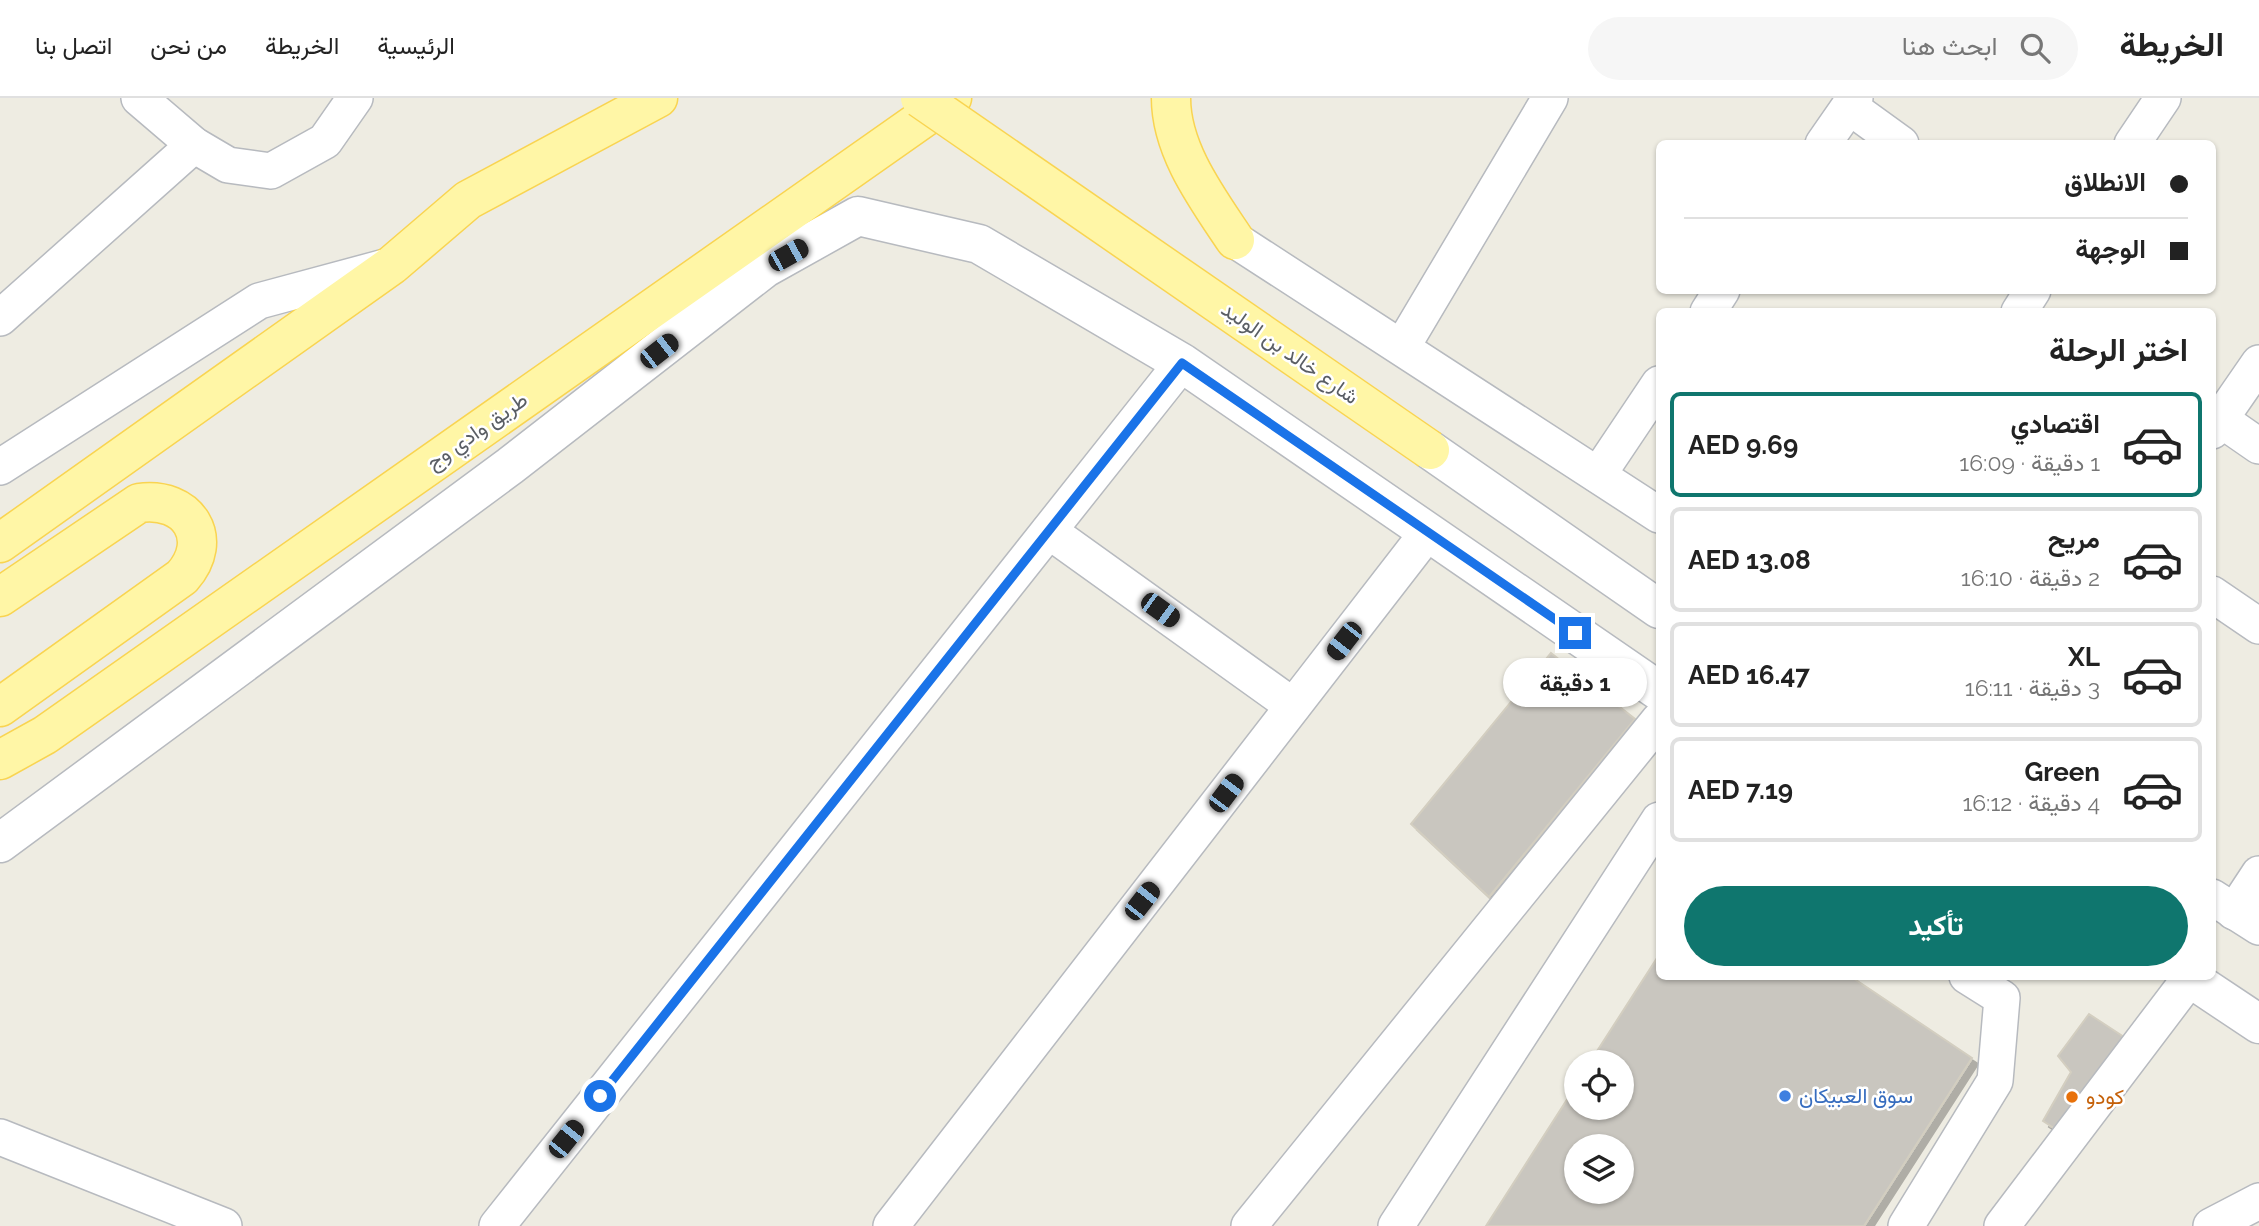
<!DOCTYPE html>
<html lang="ar">
<meta charset="utf-8">
<style>
:root{--surface:#fff;--page:#f6f6f6;--text:#222;--muted:#767676;--line:#e0e0e0;--accent:#0f766e}
body{margin:0;font-family:Raleway,Vazirmatn,sans-serif;background:var(--page);color:var(--text);direction:rtl;height:100vh;display:flex;flex-direction:column;font-size:26px;white-space:nowrap}
*{box-sizing:border-box;margin:0}
p{font-size:23px;color:var(--muted)}
.icon{flex:none;width:38px;height:38px;fill:none;stroke:currentColor;stroke-width:2;stroke-linecap:round;stroke-linejoin:round}
.map{position:relative;flex:1;overflow:hidden;direction:ltr}
.details{position:absolute;left:1656px;top:210px;width:560px;height:672px;display:flex;flex-direction:column;background:var(--surface);border-radius:10px;box-shadow:0 2px 5px #0004;direction:rtl}
.details>*{flex:none}
.guide{position:absolute;left:1656px;top:42px;width:560px;height:154px;border-radius:10px;box-shadow:0 2px 5px #0004;direction:rtl;display:grid;align-content:center;height:154px;padding:0 28px;background:var(--surface)}
.buttons{position:absolute;left:1564px;top:952px;display:grid;gap:14px}
.buttons a{display:grid;place-items:center;width:70px;height:70px;border-radius:50%;background:var(--surface);box-shadow:0 2px 5px #0004;font-size:35px}
.end{position:absolute;width:32px;height:32px;margin:-16px;border:9px solid #1a73e8;background:#fff;box-shadow:0 0 0 4px #fff}
.from{border-radius:50%}
.bubble{position:absolute;height:49px;border-radius:24px;background:var(--surface);box-shadow:0 2px 5px #0004;font-size:23px;font-weight:700;line-height:49px;text-align:center;direction:rtl}
.car{position:absolute;width:21px;height:42px;margin:-21px -10px;border-radius:9px;box-shadow:0 0 5px 2px #0007;background:linear-gradient(#222 24%,#8ab4d8 0 40%,#222 0 76%,#8ab4d8 0 86%,#222 0)}
.guide b{display:flex;align-items:center;gap:24px;height:66px;font-size:26px}
.guide b+b{border-top:2px solid var(--line)}
.guide i{width:18px;height:18px;background:var(--text)}
ul{padding:0;list-style:none}
li{display:flex;align-items:center;gap:21px;height:105px;margin:0 14px 10px;padding:0 14px;border:4px solid var(--line);border-radius:10px}
li div{flex:1}
li b{display:block;font-size:26px}
li em{font-style:normal;font-weight:700}
li.on{border-color:var(--accent)}
li>.icon{width:63px;height:63px;stroke-width:1.5}
h2{padding:0 28px;font-size:32px;line-height:84px}
.primary-button{display:flex;gap:14px;margin-top:auto;padding:14px 28px}
.primary-button a{flex:1;height:80px;border-radius:42px;background:var(--accent);color:#fff;font-size:28px;font-weight:700;line-height:80px;text-align:center}
header{display:flex;align-items:center;gap:42px;box-sizing:border-box;height:98px;padding:0 35px;background:var(--surface);border-bottom:2px solid var(--line)}
header strong{font-size:33px}
nav{display:flex;gap:38px;margin-inline-start:auto;font-size:24px}
.search{width:490px;height:63px;background:var(--page);display:flex;align-items:center;gap:18px;box-sizing:border-box;padding:0 24px;border-radius:38px;color:var(--muted);font-size:26px}
.map>svg:first-child{display:block}
.building{fill:#c9c6bf;stroke:#d3cec0;stroke-width:2;fill-rule:evenodd;filter:url(#shadow)}
.lines{fill:none;stroke-linecap:round;stroke-linejoin:round}
.minor-casing{stroke:#b7babf;stroke-width:38}
.tertiary-casing{stroke:#b7babf;stroke-width:41}
.primary-casing{stroke:#f9d451;stroke-width:41}
.minor{stroke:#fff;stroke-width:35}
.tertiary{stroke:#fff;stroke-width:38}
.primary{stroke:#fff6a6;stroke-width:38}
.primary-bridge-casing{stroke:#f9d451;stroke-width:41;stroke-linecap:butt}
.primary-bridge{stroke:#fff6a6;stroke-width:38}
.route{stroke:#1a73e8;stroke-width:9}
.shop-dot{fill:#3f7fe0;stroke:#fff;stroke-width:2.5}
.food-dot{fill:#e8710a;stroke:#fff;stroke-width:2.5}
.labels{text-anchor:middle;stroke-width:5;stroke-linejoin:round;paint-order:stroke}
.street-label{font-size:21px;fill:#5a5e64;stroke:#fff}
.shop-label{font-size:21px;fill:#366cbe;stroke:#fff;text-anchor:start}
.food-label{font-size:21px;fill:#c56008;stroke:#fff;text-anchor:start}
</style>
<header>
<strong>الخريطة</strong>
<div class="search"><svg class="icon" aria-label="search" viewBox="0 0 24 24"><circle cx="10" cy="10" r="6"/><path d="M15 15l6 6"/></svg>ابحث هنا</div>
<nav><a>الرئيسية</a><a>الخريطة</a><a>من نحن</a><a>اتصل بنا</a></nav>
</header>
<div class="map">
<svg width="2259" height="1128" viewBox="0 0 2259 1128">
<defs>
<filter id="shadow"><feDropShadow dx="6" dy="6" stdDeviation="0" flood-color="#0004"/></filter>
</defs>
<rect width="100%" height="100%" fill="#eeece2"/>
<!-- building -->
<g class="building">
<path d="M1551,555L1635,621L1489,799L1411,726Z"/>
<path d="M1659,857V878H1850L1972,960L1864,1128H1486L1577,986V1010H1622V964H1590ZM1577,1048H1622V1094H1577Z"/>
<path d="M2089,916L2130,943L2060,1034L2043,1023L2071,974L2058,958Z"/>
</g>
<g class="lines">
<!-- minor casing -->
<g class="minor-casing">
<g id="minor">
<path d="M139,0L194,47L228,67L271,73L325,43L355,0"/>
<path d="M1850,9L1901,46"/>
<path d="M1823,46L1855,0"/>
<path d="M2132,46L2163,0"/>
<path d="M1235,142L1659,417"/>
<path d="M1708,214L1722,192"/>
<path d="M2019,214L2033,192"/>
<path d="M0,220L194,47"/>
<path d="M1402,249L1550,0"/>
<path d="M2220,321L2259,348"/>
<path d="M2212,333L2259,265"/>
<path d="M0,369L259,203L385,169"/>
<path d="M1598,377L1659,286"/>
<path d="M1049,433L1293,608"/>
<path d="M2212,496L2259,528"/>
<path d="M2212,799L2259,829"/>
<path d="M2234,814L2259,776"/>
<path d="M0,1039L224,1128"/>
<path d="M497,1128L1182,265"/>
<path d="M891,1128L1428,434"/>
<path d="M1249,1128L1659,622"/>
<path d="M1396,1128L1659,722"/>
<path d="M1906,1128L1995,983L2002,900L1967,878"/>
<path d="M2002,1128L2190,880"/>
<path d="M2211,1128L2259,1103"/>
</g>
</g>
<!-- tertiary casing -->
<g class="tertiary-casing">
<g id="tertiary">
<path d="M1430,352L1659,511"/>
<path d="M0,745L510,368L765,170L858,118L979,146L1182,265L1659,593"/>
<path d="M2187,878L2259,926"/>
</g>
</g>
<!-- primary casing -->
<g class="primary-casing">
<g id="primary">
<path d="M1171,0C1171,52 1207,100 1235,142"/>
<path d="M0,445L392,167L468,102L658,0"/>
<path d="M0,499L139,405C188,398 216,441 182,479L0,609"/>
<path d="M0,662L45,637L952,0"/>
</g>
</g>
<!-- minor -->
<use href="#minor" class="minor"/>
<!-- tertiary -->
<use href="#tertiary" class="tertiary"/>
<!-- primary -->
<use href="#primary" class="primary"/>
<!-- primary-bridge casing -->
<g class="primary-bridge-casing">
<path id="primary-bridge" d="M920,0L1430,352"/>
</g>
<!-- primary-bridge -->
<use href="#primary-bridge" class="primary-bridge"/>
</g>
<g class="lines">
<!-- route -->
<path class="route" d="M600,998L1182,265L1575,535"/>
</g>
<!-- markers -->
<circle class="shop-dot" cx="1785" cy="998" r="7"/>
<circle class="food-dot" cx="2072" cy="999" r="7"/>
<g class="labels">
<!-- street labels -->
<g class="street-label">
<text transform="translate(1290 255) rotate(35)" y="7">شارع خالد بن الوليد</text>
<text transform="translate(477 333) rotate(-35)" y="7">طريق وادي وج</text>
</g>
<!-- shop labels -->
<g class="shop-label">
<text x="1799" y="1005">سوق العبيكان</text>
</g>
<!-- food labels -->
<g class="food-label">
<text x="2086" y="1006">كودو</text>
</g>
</g>
</svg>
<div class="buttons">
<a><svg class="icon" aria-label="locate" viewBox="0 0 24 24"><circle cx="12" cy="12" r="6"/><path d="M12 2v4M12 18v4M2 12h4M18 12h4"/></svg></a>
<a><svg class="icon" aria-label="layers" viewBox="0 0 24 24"><path d="M12 4l9 5-9 5-9-5zM3 14l9 5 9-5"/></svg></a>
</div>
<i class="end from" style="left:600px;top:998px"></i>
<i class="end" style="left:1575px;top:535px"></i>
<div class="bubble" style="left:1503px;top:560px;width:144px">1 دقيقة</div>
<i class="car" style="left:788px;top:157px;rotate:61deg"></i>
<i class="car" style="left:659px;top:253px;rotate:52deg"></i>
<i class="car" style="left:1160px;top:512px;rotate:126deg"></i>
<i class="car" style="left:1344px;top:543px;rotate:218deg"></i>
<i class="car" style="left:1226px;top:695px;rotate:37deg"></i>
<i class="car" style="left:1142px;top:803px;rotate:38deg"></i>
<i class="car" style="left:566px;top:1041px;rotate:39deg"></i>
<div class="guide">
<b><i class="from"></i>الانطلاق</b>
<b><i></i>الوجهة</b>
</div>
<section class="details">
<h2>اختر الرحلة</h2>
<ul>
<li class="on"><svg class="icon" aria-label="car" viewBox="0 0 24 24"><path d="M5 17H2v-5l4-1 3-4h7l3 4 3 1v5h-3M9 17h6M6 11h13"/><circle cx="7" cy="17" r="2"/><circle cx="17" cy="17" r="2"/></svg><div><b>اقتصادي</b><p>1 دقيقة · 16:09</p></div><em>AED 9.69</em></li>
<li><svg class="icon" aria-label="car" viewBox="0 0 24 24"><path d="M5 17H2v-5l4-1 3-4h7l3 4 3 1v5h-3M9 17h6M6 11h13"/><circle cx="7" cy="17" r="2"/><circle cx="17" cy="17" r="2"/></svg><div><b>مريح</b><p>2 دقيقة · 16:10</p></div><em>AED 13.08</em></li>
<li><svg class="icon" aria-label="car" viewBox="0 0 24 24"><path d="M5 17H2v-5l4-1 3-4h7l3 4 3 1v5h-3M9 17h6M6 11h13"/><circle cx="7" cy="17" r="2"/><circle cx="17" cy="17" r="2"/></svg><div><b>XL</b><p>3 دقيقة · 16:11</p></div><em>AED 16.47</em></li>
<li><svg class="icon" aria-label="car" viewBox="0 0 24 24"><path d="M5 17H2v-5l4-1 3-4h7l3 4 3 1v5h-3M9 17h6M6 11h13"/><circle cx="7" cy="17" r="2"/><circle cx="17" cy="17" r="2"/></svg><div><b>Green</b><p>4 دقيقة · 16:12</p></div><em>AED 7.19</em></li>
</ul>
<div class="primary-button"><a>تأكيد</a></div>
</section>
</div>
